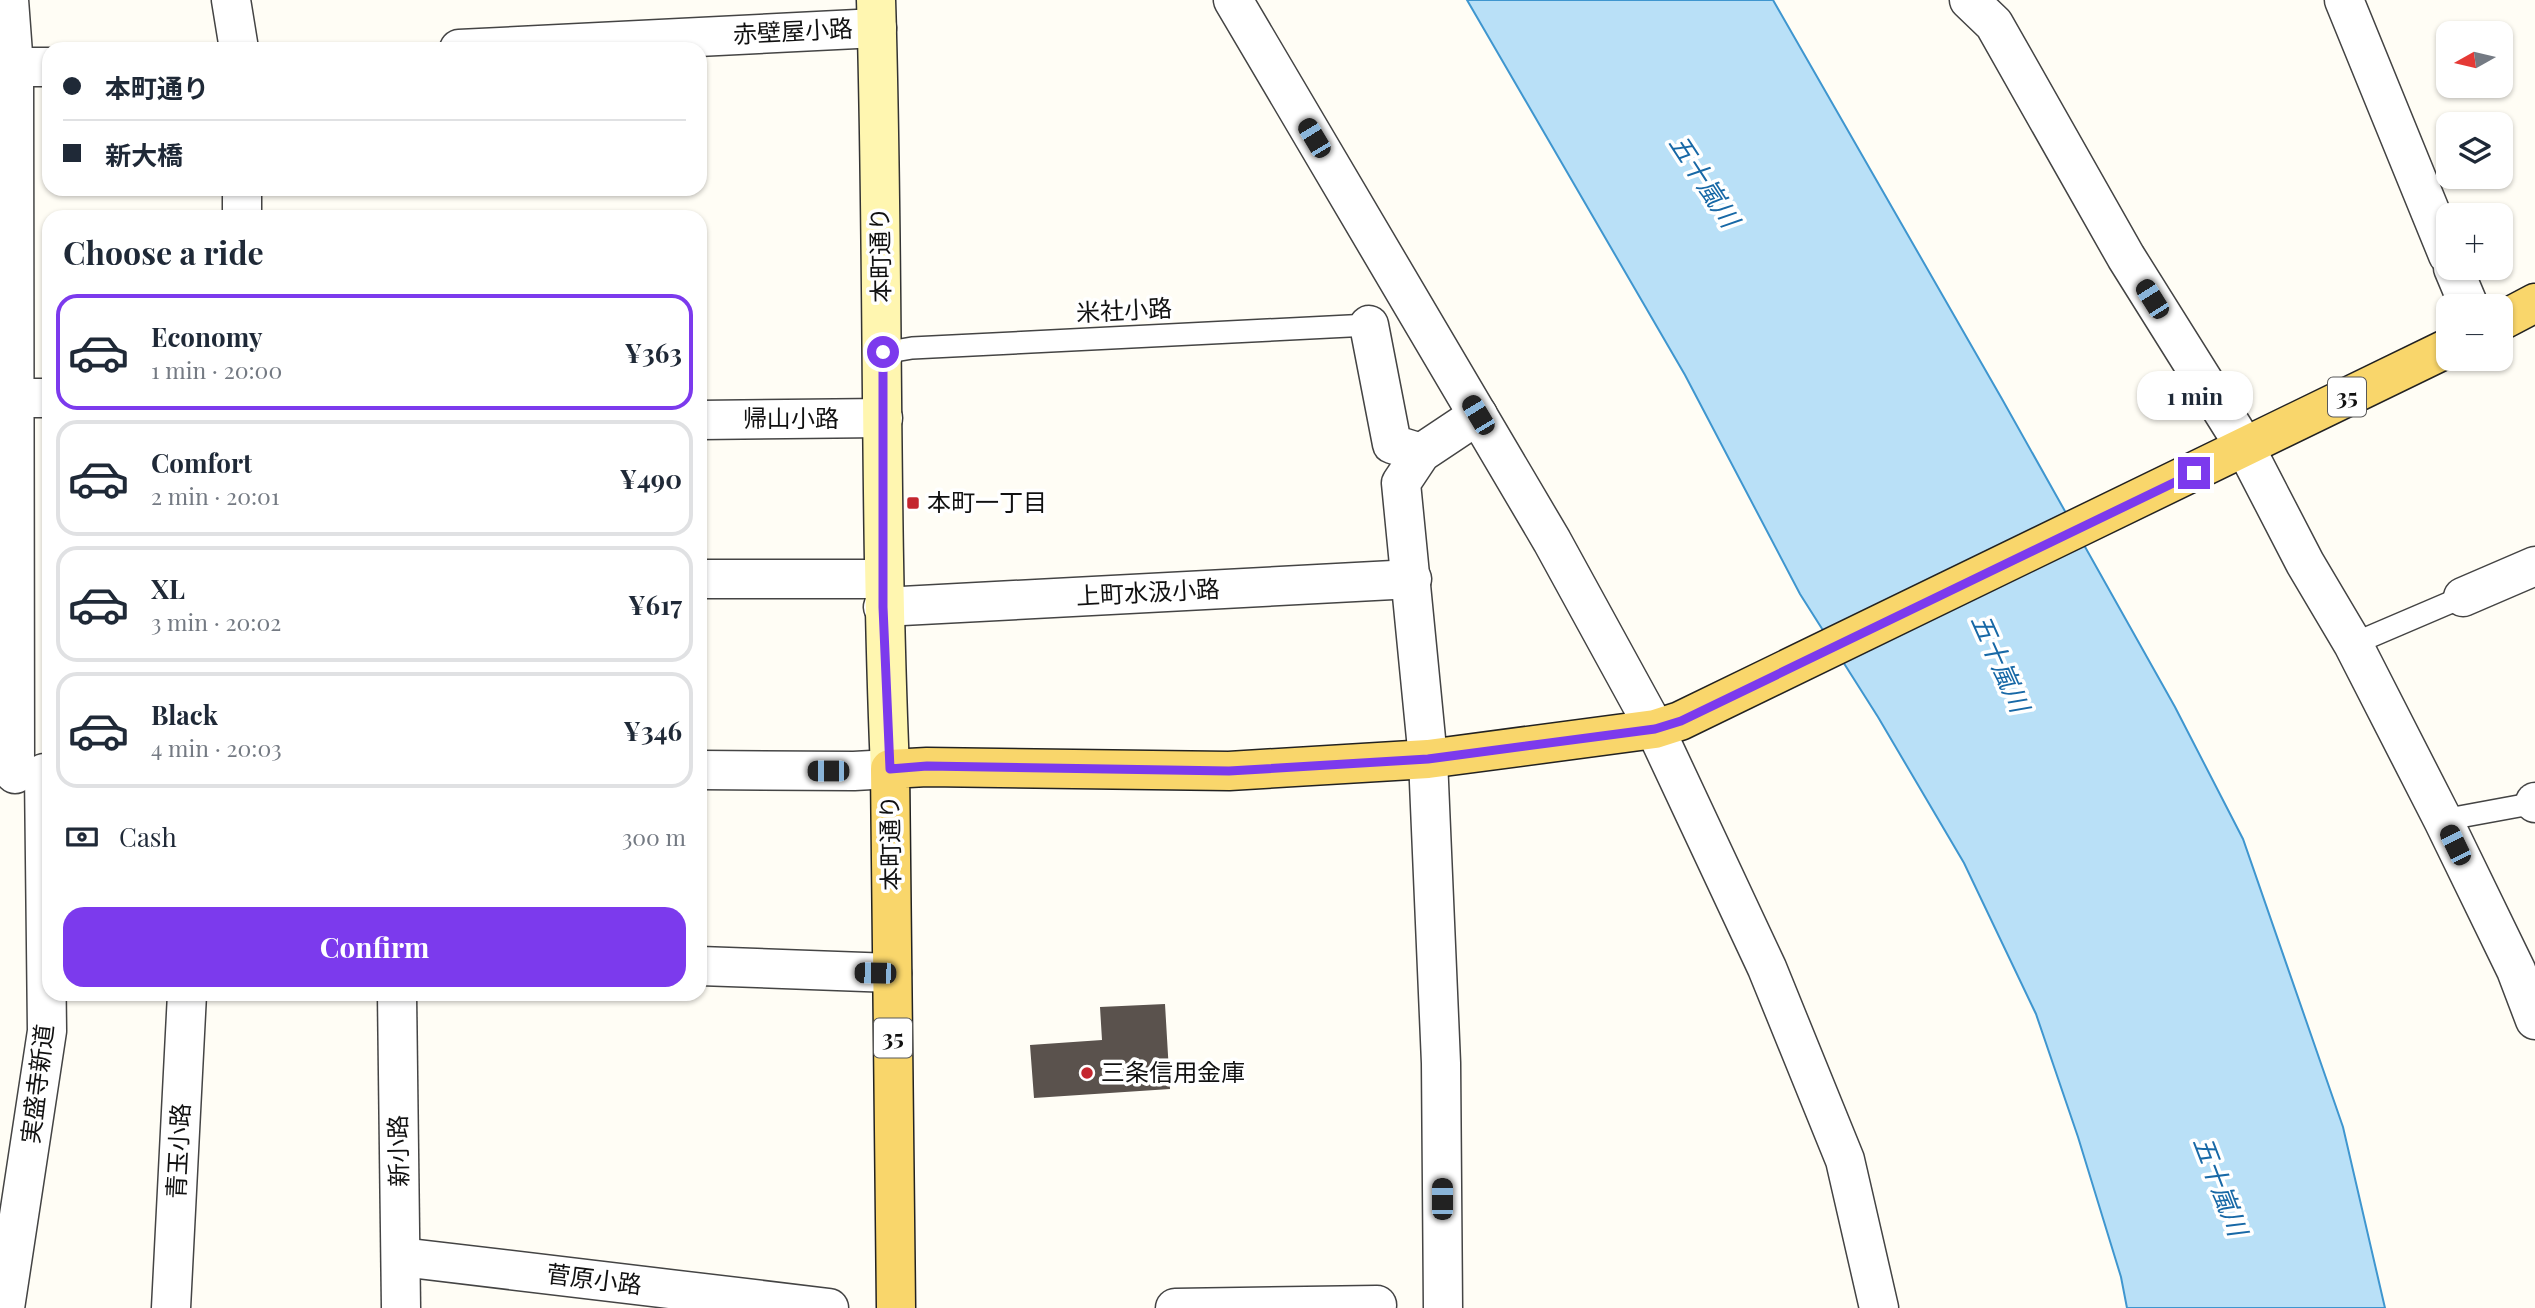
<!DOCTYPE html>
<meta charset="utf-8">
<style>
:root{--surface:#fff;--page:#f6f6f7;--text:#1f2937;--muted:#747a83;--line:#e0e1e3;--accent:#7c3aed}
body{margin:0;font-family:"Playfair Display","Noto Sans JP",serif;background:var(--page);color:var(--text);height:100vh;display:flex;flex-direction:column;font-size:26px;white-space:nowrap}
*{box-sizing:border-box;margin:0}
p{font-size:23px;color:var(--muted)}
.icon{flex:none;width:38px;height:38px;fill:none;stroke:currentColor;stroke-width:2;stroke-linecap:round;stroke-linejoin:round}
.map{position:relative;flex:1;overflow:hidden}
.side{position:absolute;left:42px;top:210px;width:665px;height:791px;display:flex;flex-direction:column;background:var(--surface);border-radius:21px;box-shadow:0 2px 5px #0004}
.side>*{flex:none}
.hud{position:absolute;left:42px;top:42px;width:665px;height:154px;border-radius:21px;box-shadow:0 2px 5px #0004;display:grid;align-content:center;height:154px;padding:0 21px;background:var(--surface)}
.needle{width:46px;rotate:262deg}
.fabs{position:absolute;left:2436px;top:21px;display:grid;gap:14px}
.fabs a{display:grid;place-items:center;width:77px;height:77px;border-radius:14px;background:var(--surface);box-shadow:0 2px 5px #0004;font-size:35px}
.end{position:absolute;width:32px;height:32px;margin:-16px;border:9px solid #7c3aed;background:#fff;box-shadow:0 0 0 4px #fff}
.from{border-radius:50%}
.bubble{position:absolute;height:49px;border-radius:21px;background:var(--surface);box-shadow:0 2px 5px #0004;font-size:23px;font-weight:700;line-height:49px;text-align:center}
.car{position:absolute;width:21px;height:42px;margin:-21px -10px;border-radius:9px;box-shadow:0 0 5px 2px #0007;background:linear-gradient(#222 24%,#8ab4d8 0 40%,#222 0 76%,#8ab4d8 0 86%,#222 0)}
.hud b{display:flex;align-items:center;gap:24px;height:66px;font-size:26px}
.hud b+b{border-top:2px solid var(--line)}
.hud i{width:18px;height:18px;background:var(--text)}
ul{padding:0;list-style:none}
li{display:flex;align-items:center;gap:21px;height:116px;margin:0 14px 10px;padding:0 7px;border:4px solid var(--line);border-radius:21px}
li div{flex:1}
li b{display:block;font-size:26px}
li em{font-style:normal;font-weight:700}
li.current{border-color:var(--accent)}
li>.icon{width:63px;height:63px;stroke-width:1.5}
h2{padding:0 21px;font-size:32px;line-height:84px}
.pay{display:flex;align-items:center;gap:18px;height:77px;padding:0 21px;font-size:26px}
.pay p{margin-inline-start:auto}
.action{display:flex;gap:14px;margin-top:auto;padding:14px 21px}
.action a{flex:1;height:80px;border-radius:21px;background:var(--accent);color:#fff;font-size:28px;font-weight:700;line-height:80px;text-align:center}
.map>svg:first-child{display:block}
.water{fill:#b9e0f7;stroke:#3f96cf;stroke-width:2}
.building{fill:#5a524d}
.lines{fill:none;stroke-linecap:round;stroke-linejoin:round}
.service-casing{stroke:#444;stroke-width:24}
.minor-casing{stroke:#444;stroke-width:41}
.tertiary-casing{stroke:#444;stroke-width:41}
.secondary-casing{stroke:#333;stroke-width:41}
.primary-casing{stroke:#222;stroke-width:41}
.service{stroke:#fff;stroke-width:21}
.minor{stroke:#fff;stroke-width:38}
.tertiary{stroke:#fff;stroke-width:38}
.secondary{stroke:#fff6b0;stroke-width:38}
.primary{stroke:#f9d66b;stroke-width:38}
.route{stroke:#7c3aed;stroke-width:9}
.poi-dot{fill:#c4262e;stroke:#fff;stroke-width:2.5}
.labels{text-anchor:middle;stroke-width:7;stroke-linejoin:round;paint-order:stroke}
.shield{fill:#fff;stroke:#585858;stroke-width:2}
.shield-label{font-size:23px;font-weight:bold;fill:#111}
.street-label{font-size:24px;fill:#111;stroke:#fff}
.poi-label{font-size:24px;fill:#111;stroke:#fff;text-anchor:start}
.water-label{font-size:26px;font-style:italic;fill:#1768a6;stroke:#fff}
</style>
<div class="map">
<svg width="2535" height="1308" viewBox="0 0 2535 1308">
<rect width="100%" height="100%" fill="#fffdf5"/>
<!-- water -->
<path class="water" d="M1467,0H1773L2002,399L2175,707L2243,839L2343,1127L2385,1308H2127L2121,1277L2078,1137L2036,1014L1964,863L1878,717L1800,594L1685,375Z"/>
<!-- building -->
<path class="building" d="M1165,1004L1170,1089L1034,1098L1030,1045L1102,1040L1100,1007Z"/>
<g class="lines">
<!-- service casing -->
<g class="service-casing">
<g id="service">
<path d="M883,353L912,348L1369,325"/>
<path d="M2353,644L2463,597"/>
<path d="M2443,820L2535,803"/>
</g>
</g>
<!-- minor casing -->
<g class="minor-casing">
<g id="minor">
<path d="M9,0L14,67L15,774"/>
<path d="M231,0L239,49"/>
<path d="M1233,0L1552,541L1655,729"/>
<path d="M1969,0L1994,24L2126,257L2245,447L2305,563L2353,644L2443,820L2516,970L2535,1020"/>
<path d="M2344,0L2448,255"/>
<path d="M459,49L877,28"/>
<path d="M14,67H49"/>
<path d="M242,189V217"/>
<path d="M2453,268L2469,306"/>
<path d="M1369,325L1392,444L1421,453"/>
<path d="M0,398H49"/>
<path d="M700,420L883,418"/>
<path d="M700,579H883"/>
<path d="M2463,597L2535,566"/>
<path d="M883,607L1412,579"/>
<path d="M700,770L854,771L890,769"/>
<path d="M2535,803V802"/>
<path d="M700,966L892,973"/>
<path d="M397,994L401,1308"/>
<path d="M401,1257L829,1308"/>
<path d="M5,1308L47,1031L44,773"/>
<path d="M171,1308L187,994"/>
<path d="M1175,1308L1377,1305"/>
<path d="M1443,1308L1441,1063L1428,759L1401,483L1421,453L1478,415"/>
</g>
</g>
<!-- tertiary casing -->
<g class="tertiary-casing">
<path id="tertiary" d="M1655,729L1767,968L1845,1160L1879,1308"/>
</g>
<!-- secondary casing -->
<g class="secondary-casing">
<path id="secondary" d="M876,0C884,256 879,513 890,769"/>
</g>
<!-- primary casing -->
<g class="primary-casing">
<g id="primary">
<path d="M2501,321L2535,303"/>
<path d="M896,1308L890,769L927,767L1229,771L1428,759L1655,729L1680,721L2448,348"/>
</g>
</g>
<!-- service -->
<use href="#service" class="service"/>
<!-- minor -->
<use href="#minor" class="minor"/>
<!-- tertiary -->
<use href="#tertiary" class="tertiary"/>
<!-- secondary -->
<use href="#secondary" class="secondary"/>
<!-- primary -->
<use href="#primary" class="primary"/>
</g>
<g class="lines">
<!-- route -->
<path class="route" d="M883,352V607L890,769L927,766L1229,771L1428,759L1655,729L1681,721L2194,473"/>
</g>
<!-- markers -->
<g class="poi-dot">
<rect x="906" y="496" width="14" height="14" rx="3.5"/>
<circle cx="1087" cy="1073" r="7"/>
</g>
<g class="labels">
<!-- shield labels -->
<g class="shield">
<rect x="2328" y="377.5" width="38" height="39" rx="5"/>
<rect x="874" y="1018.5" width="38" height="39" rx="5"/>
</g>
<g class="shield-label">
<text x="2347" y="405">35</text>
<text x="893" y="1046">35</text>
</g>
<!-- street labels -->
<g class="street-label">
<text transform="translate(793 32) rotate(-3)" y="8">赤壁屋小路</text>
<text transform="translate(881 255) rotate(-91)" y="8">本町通り</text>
<text transform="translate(1124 311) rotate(-3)" y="8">米社小路</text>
<text x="791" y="427">帰山小路</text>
<text transform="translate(1148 593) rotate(-3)" y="8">上町水汲小路</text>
<text transform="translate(891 843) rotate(-91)" y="8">本町通り</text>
<text transform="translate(38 1084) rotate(-83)" y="8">実盛寺新道</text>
<text transform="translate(179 1151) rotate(-87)" y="8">青玉小路</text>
<text transform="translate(399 1151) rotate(-91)" y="8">新小路</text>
<text transform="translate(594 1280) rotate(7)" y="8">菅原小路</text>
</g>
<!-- poi labels -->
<g class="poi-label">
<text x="927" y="511">本町一丁目</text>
<text x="1101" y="1081">三条信用金庫</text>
</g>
<!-- water labels -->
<g class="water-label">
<text transform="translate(1704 181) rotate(57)" y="9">五十嵐川</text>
<text transform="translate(2000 663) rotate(66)" y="9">五十嵐川</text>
<text transform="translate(2220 1186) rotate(69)" y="9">五十嵐川</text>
</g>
</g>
</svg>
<div class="fabs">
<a><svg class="needle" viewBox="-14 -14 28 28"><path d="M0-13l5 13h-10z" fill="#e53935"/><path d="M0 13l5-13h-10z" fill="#747a83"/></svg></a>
<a><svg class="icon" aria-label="layers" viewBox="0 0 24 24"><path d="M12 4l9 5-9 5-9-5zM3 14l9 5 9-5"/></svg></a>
<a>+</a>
<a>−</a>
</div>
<i class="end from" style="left:883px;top:352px"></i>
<i class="end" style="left:2194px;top:473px"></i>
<div class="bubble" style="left:2137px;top:371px;width:116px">1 min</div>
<i class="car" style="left:1314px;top:138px;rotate:329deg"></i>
<i class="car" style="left:2152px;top:299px;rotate:328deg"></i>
<i class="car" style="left:1478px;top:415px;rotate:329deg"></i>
<i class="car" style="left:828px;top:771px;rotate:270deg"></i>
<i class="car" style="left:2455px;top:845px;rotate:334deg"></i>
<i class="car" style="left:875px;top:973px;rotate:271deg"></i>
<i class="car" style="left:1442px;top:1199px;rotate:0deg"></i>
<div class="hud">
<b><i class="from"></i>本町通り</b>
<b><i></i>新大橋</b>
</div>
<section class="side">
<h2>Choose a ride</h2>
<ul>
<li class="current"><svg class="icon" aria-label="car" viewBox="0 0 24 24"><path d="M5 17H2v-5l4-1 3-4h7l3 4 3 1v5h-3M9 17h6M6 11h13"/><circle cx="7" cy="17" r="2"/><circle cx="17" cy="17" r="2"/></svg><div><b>Economy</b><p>1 min · 20:00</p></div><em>¥363</em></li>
<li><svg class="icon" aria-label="car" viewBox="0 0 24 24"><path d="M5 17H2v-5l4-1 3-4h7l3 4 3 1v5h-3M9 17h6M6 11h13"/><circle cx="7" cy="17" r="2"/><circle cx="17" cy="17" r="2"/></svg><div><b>Comfort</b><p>2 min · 20:01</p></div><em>¥490</em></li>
<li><svg class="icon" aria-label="car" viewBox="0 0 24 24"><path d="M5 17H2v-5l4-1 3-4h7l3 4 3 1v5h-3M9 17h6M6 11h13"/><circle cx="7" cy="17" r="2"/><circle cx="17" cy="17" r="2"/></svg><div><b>XL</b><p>3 min · 20:02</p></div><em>¥617</em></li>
<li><svg class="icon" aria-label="car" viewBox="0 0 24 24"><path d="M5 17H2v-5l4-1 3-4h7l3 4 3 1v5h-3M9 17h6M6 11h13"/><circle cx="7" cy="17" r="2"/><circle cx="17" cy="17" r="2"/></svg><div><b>Black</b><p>4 min · 20:03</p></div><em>¥346</em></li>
</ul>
<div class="pay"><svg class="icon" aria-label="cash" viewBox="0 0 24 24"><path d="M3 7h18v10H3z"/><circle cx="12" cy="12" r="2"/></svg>Cash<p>300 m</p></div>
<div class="action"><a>Confirm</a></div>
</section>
</div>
